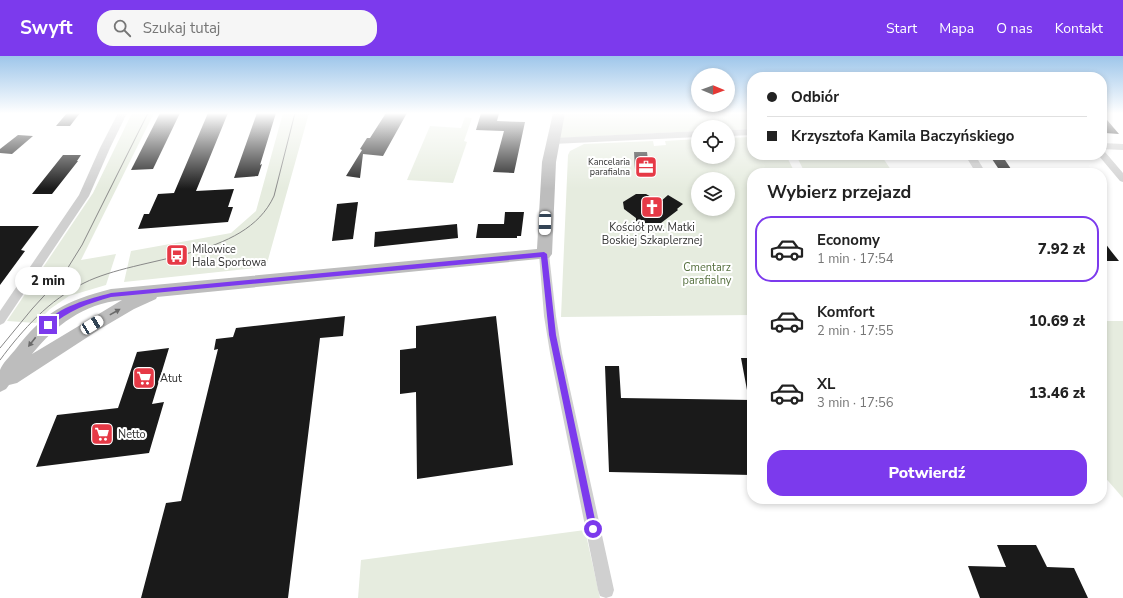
<!DOCTYPE html>
<html lang="pl">
<meta charset="utf-8">
<style>
:root{--surface:#fff;--page:#f6f6f6;--text:#222;--muted:#767676;--line:#e0e0e0;--accent:#7c3aed}
body{margin:0;font-family:"Nunito Sans",sans-serif;background:var(--page);color:var(--text);height:100vh;display:flex;flex-direction:column;font-size:15px;white-space:nowrap}
*{box-sizing:border-box;margin:0}
p{font-size:13px;color:var(--muted)}
.icon{flex:none;width:22px;height:22px;fill:none;stroke:currentColor;stroke-width:2;stroke-linecap:round;stroke-linejoin:round}
.map{position:relative;flex:1;overflow:hidden}
.drawer{position:absolute;left:747px;top:112px;width:360px;height:336px;display:flex;flex-direction:column;background:var(--surface);border-radius:16px;box-shadow:0 2px 6px #0003}
.drawer>*{flex:none}
.guide{position:absolute;left:747px;top:16px;width:360px;height:88px;border-radius:16px;box-shadow:0 2px 6px #0003;display:grid;align-content:center;height:88px;padding:0 20px;background:var(--surface)}
.needle{width:26px;rotate:91deg}
.fabs{position:absolute;left:691px;top:12px;display:grid;gap:8px}
.fabs a{display:grid;place-items:center;width:44px;height:44px;border-radius:50%;background:var(--surface);box-shadow:0 2px 6px #0003;font-size:20px}
.end{position:absolute;width:18px;height:18px;margin:-9px;border:5px solid #7c3aed;background:#fff;box-shadow:0 0 0 2px #fff}
.from{border-radius:50%}
.bubble{position:absolute;height:28px;border-radius:14px;background:var(--surface);box-shadow:0 2px 6px #0003;font-size:13px;font-weight:800;line-height:28px;text-align:center}
.car{position:absolute;width:12px;height:24px;margin:-12px -6px;border-radius:5px;box-shadow:0 0 3px 1px #0007;background:linear-gradient(#fff 24%,#345 0 40%,#fff 0 76%,#345 0 86%,#fff 0)}
.guide b{display:flex;align-items:center;gap:14px;height:38px;font-size:15px}
.guide b+b{border-top:1px solid var(--line)}
.guide i{width:10px;height:10px;background:var(--text)}
ul{padding:0;list-style:none}
li{display:flex;align-items:center;gap:12px;height:66px;margin:0 8px 6px;padding:0 12px;border:2px solid transparent;border-radius:16px}
li div{flex:1}
li b{display:block;font-size:15px}
li em{font-style:normal;font-weight:800}
li.selected{border-color:var(--accent)}
li>.icon{width:36px;height:36px;stroke-width:1.5}
h2{padding:0 20px;font-size:18px;line-height:48px}
.cta{display:flex;gap:8px;margin-top:auto;padding:8px 20px}
.cta a{flex:1;height:46px;border-radius:16px;background:var(--accent);color:#fff;font-size:16px;font-weight:800;line-height:46px;text-align:center}
header{display:flex;align-items:center;gap:24px;box-sizing:border-box;height:56px;padding:0 20px;background:var(--accent);color:#fff}
header strong{font-size:19px}
nav{display:flex;gap:22px;margin-inline-start:auto;font-size:14px}
.search{width:280px;height:36px;background:var(--page);display:flex;align-items:center;gap:10px;box-sizing:border-box;padding:0 14px;border-radius:16px;color:var(--muted);font-size:15px}
.map>svg:first-child{display:block}
.green{fill:#e6ecdf;fill-rule:evenodd}
.building{fill:#1a1a1a}
.lines{fill:none;stroke-linecap:round;stroke-linejoin:round}
.street{fill:#d0d0d0;fill-rule:evenodd}
.secondary{fill:#bdbdbd;fill-rule:evenodd}
.tram{stroke:#888;stroke-width:1}
.oneway{fill:#6a6a6a}
.route{fill:#7c3aed}
.labels{text-anchor:middle;stroke-width:4;stroke-linejoin:round;paint-order:stroke}
.far-poi-label{font-size:9px;fill:#333;stroke:#fff;text-anchor:end}
.poi-label{font-size:11px;fill:#333;stroke:#fff;text-anchor:start}
.park-label{font-size:11px;fill:#56703f;stroke:#fff}
</style>
<header>
<strong>Swyft</strong>
<div class="search"><svg class="icon" aria-label="search" viewBox="0 0 24 24"><circle cx="10" cy="10" r="6"/><path d="M15 15l6 6"/></svg>Szukaj tutaj</div>
<nav><a>Start</a><a>Mapa</a><a>O nas</a><a>Kontakt</a></nav>
</header>
<div class="map">
<svg width="1123" height="542" viewBox="0 0 1123 542">
<rect width="100%" height="100%" fill="#fff"/>
<!-- green -->
<g class="green">
<path d="M132,57H154L81,204L116,198L106,229L69,240L50,253L36,267L7,265L93,137Z"/>
<path d="M283,57H309L266,211L124,226L131,195L231,177L256,155Z"/>
<path d="M563,57H752V73L728,74V71H698V75L561,82L559,81Z"/>
<path d="M465,61L472,62L464,85L467,86L453,127L407,124L430,70L461,72Z"/>
<path d="M752,81V99H786L795,117H752V259L561,261L568,99L570,95L584,88L653,85L654,90L666,89L665,85L698,83V101H728V82ZM698,123H728V153H698Z"/>
<path d="M796,99H881L893,117H805Z"/>
<path d="M1102,265H1123V442L1102,418Z"/>
<path d="M585,474L600,542H358L361,504Z"/>
</g>
<!-- building -->
<g class="building">
<path d="M67,57H80L70,70H56Z"/>
<path d="M160,57H180L153,113L131,114Z"/>
<path d="M208,57H228L196,135L234,133L228,151H233L228,166L138,173L144,158H149L158,138L174,137Z"/>
<path d="M257,57H276L260,109L262,108L258,120L234,122Z"/>
<path d="M386,57H407L383,100L363,98L360,122L346,120L362,94L360,93L367,82H370Z"/>
<path d="M481,57H499L497,65L525,66L514,117L493,116L504,75L476,74Z"/>
<path d="M1102,58L1119,78L1105,77L1102,74Z"/>
<path d="M18,79L33,80L12,98L0,97V93Z"/>
<path d="M634,96H647L649,113H635Z"/>
<path d="M63,99H81L77,105H78L52,138H32Z"/>
<path d="M990,100L1003,101L1011,113L998,112Z"/>
<path d="M636,138H646L660,146L668,139L683,148L677,153L678,154L661,167H640L636,165V162L624,153L623,146Z"/>
<path d="M358,146L353,183L332,185L337,148Z"/>
<path d="M505,156H524L521,180H517V182H476L478,168H504Z"/>
<path d="M457,168L458,182L374,191L375,176Z"/>
<path d="M0,170H39L21,194L25,195L0,229Z"/>
<path d="M1102,183L1111,195L1119,205H1102Z"/>
<path d="M345,260L343,280L320,282L288,542H141L166,447L181,445L218,293L214,294L216,283L233,281L236,272Z"/>
<path d="M496,260L513,409L417,423L416,336L400,338V294L416,292V270Z"/>
<path d="M169,292L152,348L164,346L149,397L36,411L57,359L118,352L137,296Z"/>
<path d="M741,302H752V334H747Z"/>
<path d="M605,310H619L621,342L752,344V419L609,416Z"/>
<path d="M997,489H1036L1047,511L1074,512L1088,542H980L968,510L1006,511Z"/>
</g>
<g class="lines">
<!-- street -->
<g class="street">
<path d="M118,57H127L110,92L89,140L4,267L0,269V255L79,139L100,92Z"/>
<path d="M752,73V79L728,80V74Z"/>
<path d="M698,75V81L553,88L548,85L553,82Z"/>
<path d="M1102,87L1123,88V94L1102,93Z"/>
<path d="M1102,95L1105,96L1123,117V126L1120,125L1099,100L1098,99H1102Z"/>
<path d="M965,99H975L986,117H976Z"/>
<path d="M544,194L548,195L549,198L556,260L562,297L614,534L612,540L606,542L600,540L598,534L550,297L544,260L539,198L540,195Z"/>
</g>
<!-- secondary -->
<path class="secondary" d="M553,57H565L556,106L552,198L549,202L157,241L156,243L134,253L100,273L17,327L9,329L6,333L0,336C0,329 0,320 0,314C2,308 10,300 15,294C44,256 65,245 111,233L537,193L542,106ZM122,244L32,298C56,269 83,248 122,244Z"/>
<!-- tram -->
<g class="tram">
<path d="M0,292L32,253L64,218L82,189L148,57"/>
<path d="M0,304C23,273 49,244 84,227C140,199 245,204 274,140L295,57"/>
</g>
</g>
<!-- one-way arrows -->
<defs><path id="oneway-solid" d="M-6-.8H1V-3.2L6.5 0L1 3.2V.8H-6Z"/></defs>
<g class="oneway">
<use href="#oneway-solid" transform="translate(115 256) rotate(-29)"/>
<use href="#oneway-solid" transform="translate(32 286) rotate(128)"/>
</g>
<!-- sky -->
<linearGradient id="sky" x2="0" y2="1"><stop stop-color="#9ec6ea"/><stop offset="0.43" stop-color="#fff"/><stop offset="1" stop-color="#fff" stop-opacity="0"/></linearGradient>
<rect width="1123" height="133" fill="url(#sky)"/>
<!-- route -->
<path class="route" d="M544,196L547,198L556,279L597,473L593,477L589,473L549,279L541,201L111,241C88,248 68,254 50,271H45L44,269C58,250 90,243 111,237Z"/>
<!-- icons -->
<defs>
<g id="office-square" transform="scale(1.15)"><rect x="-9" y="-9" width="18" height="18" rx="4" fill="#e63946" stroke="#fff"/><path d="M-6-3h4V-5.5h4V-3h4V5H-6ZM-1-4.5V-3h2v-1.5ZM-6 0V1H6V0Z" fill="#fff"/></g>
<g id="church-square" transform="scale(1.15)"><rect x="-9" y="-9" width="18" height="18" rx="4" fill="#e63946" stroke="#fff"/><path d="M-1.2-6h2.4v3.5h3.3v2.4h-3.3V6h-2.4V-.1h-3.3v-2.4h3.3Z" fill="#fff"/></g>
<g id="bus-square" transform="scale(1.15)"><rect x="-9" y="-9" width="18" height="18" rx="4" fill="#e63946" stroke="#fff"/><path d="M-5-6H5V4H4V6H2V4H-2V6H-4V4H-5ZM-3.5-4V0h7V-4ZM-3.5 1.2v1.5H-2V1.2ZM2 1.2v1.5H3.5V1.2Z" fill="#fff"/></g>
<g id="supermarket-square" transform="scale(1.15)"><rect x="-9" y="-9" width="18" height="18" rx="4" fill="#e63946" stroke="#fff"/><path d="M-6-5.5h2.5l.6 2H6L4.5 2H-2.5L-4.4-4H-6ZM-1.5 3.2a1.3 1.3 0 1 0 .1 0ZM3 3.2a1.3 1.3 0 1 0 .1 0Z" fill="#fff"/></g>
</defs>
<g fill-rule="evenodd">
<use href="#office-square" x="646" y="111"/>
<use href="#church-square" x="652" y="151"/>
<use href="#bus-square" x="177" y="199"/>
<use href="#supermarket-square" x="144" y="322"/>
<use href="#supermarket-square" x="102" y="378"/>
</g>
<g class="labels">
<!-- far-poi labels -->
<g class="far-poi-label">
<text x="630" y="109">Kancelaria<tspan x="630" dy="10">parafialna</tspan></text>
</g>
<!-- poi labels -->
<g class="poi-label">
<text x="652" y="175" text-anchor="middle">Kościół pw. Matki<tspan x="652" dy="13">Boskiej Szkaplerznej</tspan></text>
<text x="192" y="197">Milowice<tspan x="192" dy="13">Hala Sportowa</tspan></text>
<text x="160" y="326">Atut</text>
<text x="118" y="382">Netto</text>
</g>
<!-- park labels -->
<g class="park-label">
<text x="707" y="215">Cmentarz<tspan x="707" dy="13">parafialny</tspan></text>
</g>
</g>
</svg>
<div class="fabs">
<a><svg class="needle" viewBox="-14 -14 28 28"><path d="M0-13l5 13h-10z" fill="#e53935"/><path d="M0 13l5-13h-10z" fill="#767676"/></svg></a>
<a><svg class="icon" aria-label="locate" viewBox="0 0 24 24"><circle cx="12" cy="12" r="6"/><path d="M12 2v4M12 18v4M2 12h4M18 12h4"/></svg></a>
<a><svg class="icon" aria-label="layers" viewBox="0 0 24 24"><path d="M12 4l9 5-9 5-9-5zM3 14l9 5 9-5"/></svg></a>
</div>
<i class="end from" style="left:593px;top:473px"></i>
<i class="end" style="left:48px;top:269px"></i>
<div class="bubble" style="left:15px;top:211px;width:66px">2 min</div>
<i class="car" style="left:545px;top:167px;rotate:181deg"></i>
<i class="car" style="left:92px;top:269px;rotate:59deg"></i>
<div class="guide">
<b><i class="from"></i>Odbiór</b>
<b><i></i>Krzysztofa Kamila Baczyńskiego</b>
</div>
<section class="drawer">
<h2>Wybierz przejazd</h2>
<ul>
<li class="selected"><svg class="icon" aria-label="car" viewBox="0 0 24 24"><path d="M5 17H2v-5l4-1 3-4h7l3 4 3 1v5h-3M9 17h6M6 11h13"/><circle cx="7" cy="17" r="2"/><circle cx="17" cy="17" r="2"/></svg><div><b>Economy</b><p>1 min · 17:54</p></div><em>7.92 zł</em></li>
<li><svg class="icon" aria-label="car" viewBox="0 0 24 24"><path d="M5 17H2v-5l4-1 3-4h7l3 4 3 1v5h-3M9 17h6M6 11h13"/><circle cx="7" cy="17" r="2"/><circle cx="17" cy="17" r="2"/></svg><div><b>Komfort</b><p>2 min · 17:55</p></div><em>10.69 zł</em></li>
<li><svg class="icon" aria-label="car" viewBox="0 0 24 24"><path d="M5 17H2v-5l4-1 3-4h7l3 4 3 1v5h-3M9 17h6M6 11h13"/><circle cx="7" cy="17" r="2"/><circle cx="17" cy="17" r="2"/></svg><div><b>XL</b><p>3 min · 17:56</p></div><em>13.46 zł</em></li>
</ul>
<div class="cta"><a>Potwierdź</a></div>
</section>
</div>
